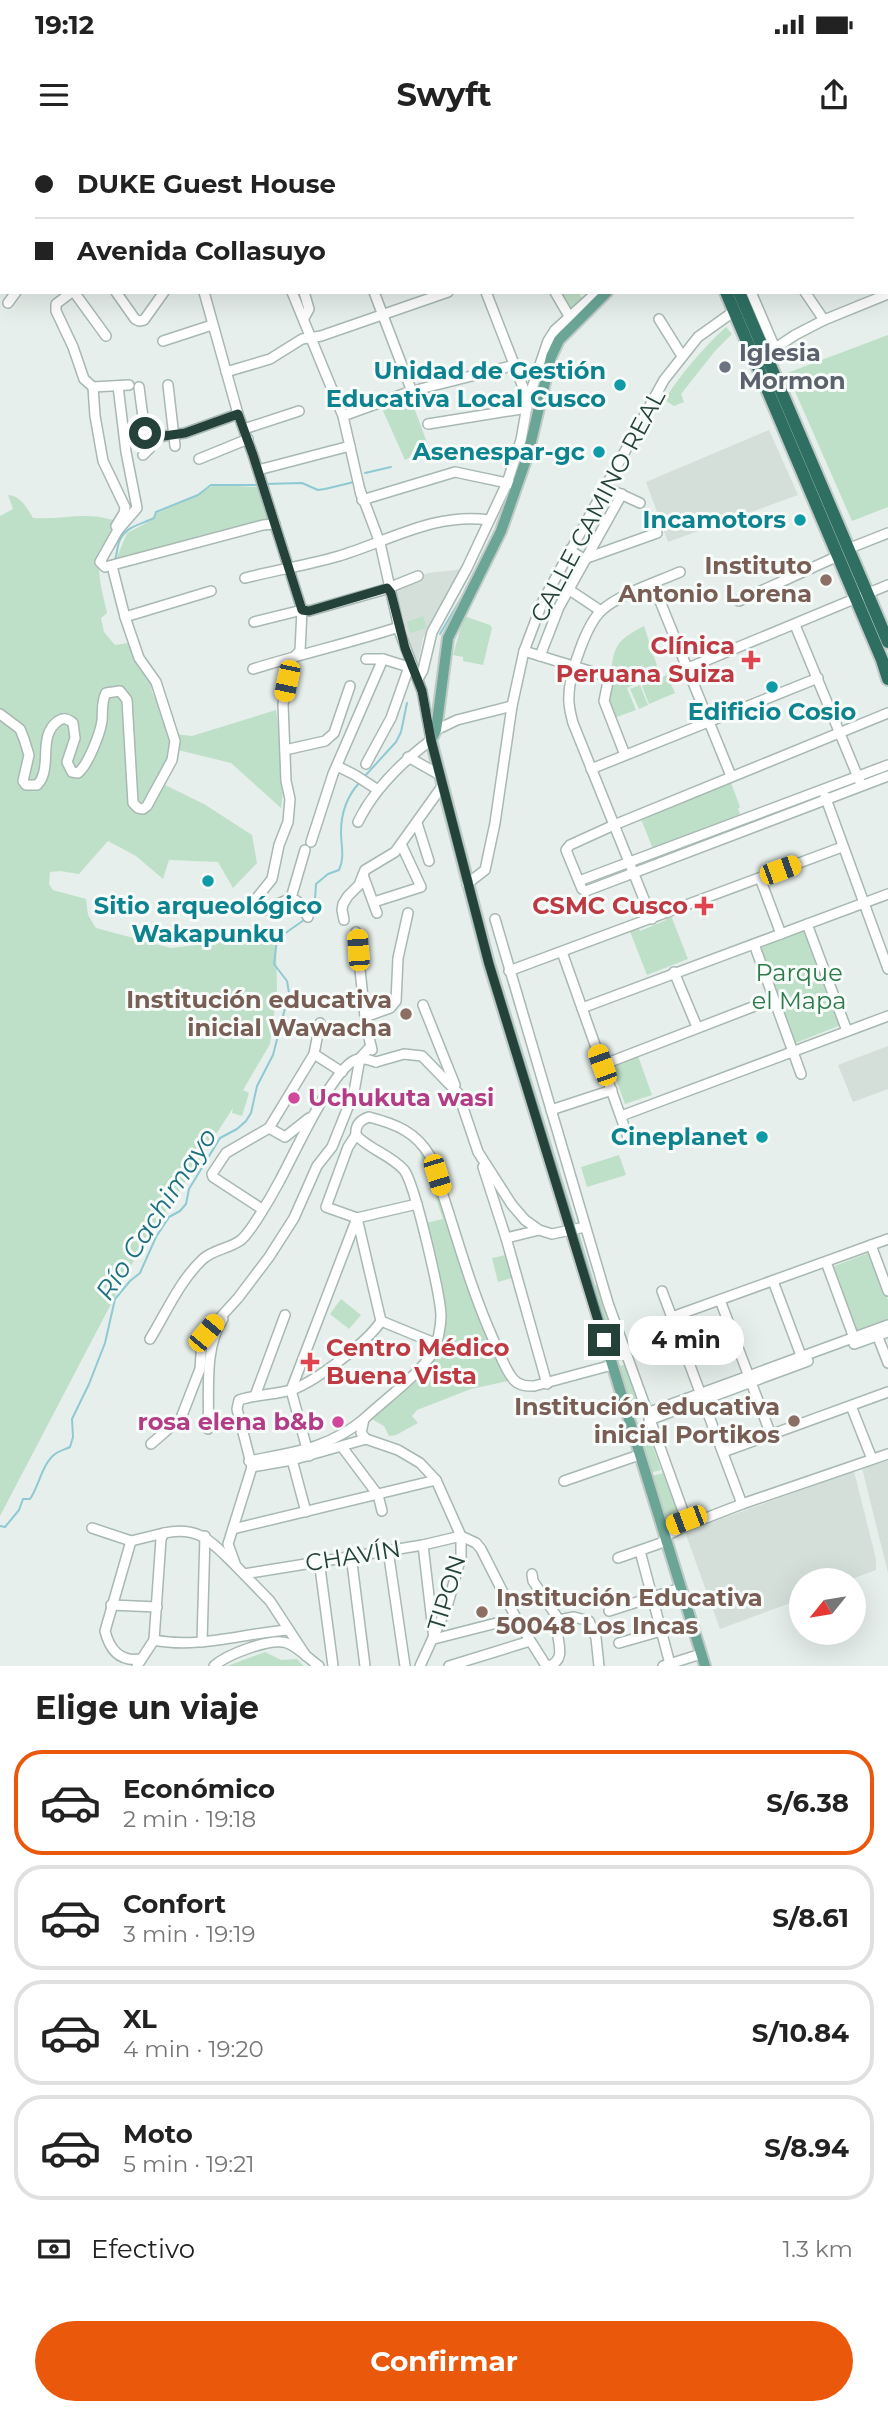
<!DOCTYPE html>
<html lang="es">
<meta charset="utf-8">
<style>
:root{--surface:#fff;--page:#f6f6f6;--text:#222;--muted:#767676;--line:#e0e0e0;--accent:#ea580c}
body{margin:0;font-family:Montserrat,sans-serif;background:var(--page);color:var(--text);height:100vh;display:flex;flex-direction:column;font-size:26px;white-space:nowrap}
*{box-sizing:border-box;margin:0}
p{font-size:23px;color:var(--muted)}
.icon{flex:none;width:38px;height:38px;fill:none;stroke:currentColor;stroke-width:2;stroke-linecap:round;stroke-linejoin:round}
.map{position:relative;height:1526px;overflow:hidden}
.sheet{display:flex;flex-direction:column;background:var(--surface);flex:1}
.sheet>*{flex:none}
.guide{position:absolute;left:0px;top:0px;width:889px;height:154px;box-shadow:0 7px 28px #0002;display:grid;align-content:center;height:154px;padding:0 35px;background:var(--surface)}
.needle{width:46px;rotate:240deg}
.controls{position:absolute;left:789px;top:1428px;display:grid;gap:14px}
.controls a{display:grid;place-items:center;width:77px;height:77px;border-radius:50%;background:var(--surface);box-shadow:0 7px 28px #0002;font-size:35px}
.end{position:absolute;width:32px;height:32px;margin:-16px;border:9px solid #24423a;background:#fff;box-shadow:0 0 0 4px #fff}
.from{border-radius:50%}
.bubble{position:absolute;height:49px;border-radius:24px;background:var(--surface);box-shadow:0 7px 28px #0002;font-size:23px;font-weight:700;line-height:49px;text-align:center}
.car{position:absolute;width:21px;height:42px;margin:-21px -10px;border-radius:9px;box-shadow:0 0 5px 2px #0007;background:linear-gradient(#f5c518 24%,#345 0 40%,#f5c518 0 76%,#345 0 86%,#f5c518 0)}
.guide b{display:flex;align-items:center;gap:24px;height:66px;font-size:26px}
.guide b+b{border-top:2px solid var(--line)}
.guide i{width:18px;height:18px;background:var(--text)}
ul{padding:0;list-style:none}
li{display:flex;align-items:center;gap:21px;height:105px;margin:0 14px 10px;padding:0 21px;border:4px solid var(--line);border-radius:28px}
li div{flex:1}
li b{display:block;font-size:26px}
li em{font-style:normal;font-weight:700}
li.on{border-color:var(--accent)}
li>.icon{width:63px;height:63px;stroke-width:1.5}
h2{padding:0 35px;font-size:32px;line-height:84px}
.pay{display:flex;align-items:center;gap:18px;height:77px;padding:0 35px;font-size:26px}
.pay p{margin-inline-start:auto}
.cta{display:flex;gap:14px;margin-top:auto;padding:14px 35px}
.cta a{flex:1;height:80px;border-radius:42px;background:var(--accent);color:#fff;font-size:28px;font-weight:700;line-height:80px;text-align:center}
.status{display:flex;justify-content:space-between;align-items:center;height:49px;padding:0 35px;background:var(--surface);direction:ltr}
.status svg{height:19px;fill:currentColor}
header{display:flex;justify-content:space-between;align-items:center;height:91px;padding:0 35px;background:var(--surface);font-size:32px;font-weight:700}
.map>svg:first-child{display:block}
.built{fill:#d4dfda}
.green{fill:#bfe0c8}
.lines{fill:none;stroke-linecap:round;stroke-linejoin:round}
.stream{stroke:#8ec9d4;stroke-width:2}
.minor-casing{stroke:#a8b8b2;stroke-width:12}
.major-casing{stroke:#c2cac8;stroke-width:14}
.highway-casing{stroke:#c2cac8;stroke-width:16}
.minor{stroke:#fff;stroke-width:9}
.major{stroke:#6aa596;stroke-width:10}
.highway{stroke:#2f6f62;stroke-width:12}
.route{stroke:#24423a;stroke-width:9}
.worship-dot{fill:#6b7280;stroke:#f7fbf9;stroke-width:2.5}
.culture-dot{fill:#0f9aa8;stroke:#f7fbf9;stroke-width:2.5}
.education-dot{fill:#8d6e63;stroke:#f7fbf9;stroke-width:2.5}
.health-dot{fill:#e0444e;stroke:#f7fbf9;stroke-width:2.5}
.hotel-dot{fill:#d1479c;stroke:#f7fbf9;stroke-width:2.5}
.labels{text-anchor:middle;stroke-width:6;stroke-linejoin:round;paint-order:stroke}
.worship-label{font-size:24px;font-weight:bold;fill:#5b616d;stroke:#f7fbf9;text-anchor:start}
.culture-label{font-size:24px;font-weight:bold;fill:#0d838f;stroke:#f7fbf9;text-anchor:end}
.street-label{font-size:24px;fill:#24423a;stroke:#f7fbf9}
.education-label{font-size:24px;font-weight:bold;fill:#785e54;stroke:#f7fbf9;text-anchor:end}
.health-label{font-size:24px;font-weight:bold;fill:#be3a42;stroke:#f7fbf9;text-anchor:end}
.park-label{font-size:24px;fill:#2d7a4b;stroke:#f7fbf9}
.hotel-label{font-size:24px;font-weight:bold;fill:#b23c85;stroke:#f7fbf9;text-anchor:start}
.water-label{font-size:26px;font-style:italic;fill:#1c6f80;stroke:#f7fbf9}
</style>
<div class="status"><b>19:12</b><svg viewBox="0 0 49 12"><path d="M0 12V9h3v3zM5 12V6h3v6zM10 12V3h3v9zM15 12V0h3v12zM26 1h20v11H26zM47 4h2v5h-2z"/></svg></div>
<header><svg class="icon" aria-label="menu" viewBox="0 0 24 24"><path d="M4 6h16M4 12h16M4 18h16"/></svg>Swyft<svg class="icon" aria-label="share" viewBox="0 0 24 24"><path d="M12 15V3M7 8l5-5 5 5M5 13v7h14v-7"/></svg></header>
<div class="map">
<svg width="888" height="1526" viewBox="0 0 888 1526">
<rect width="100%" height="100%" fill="#e6efeb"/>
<!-- built -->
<g class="built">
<path d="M769,290L798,355L668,402L646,342Z"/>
<path d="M465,429L423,498L418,522L412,520L395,461V445L428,433Z"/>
<path d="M888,906V949L853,962L838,925Z"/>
<path d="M888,1321V1433L862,1328Z"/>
<path d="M854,1331L876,1419V1430L849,1440H802L801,1459L720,1489L685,1392Z"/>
</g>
<!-- green -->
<g class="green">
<path d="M565,152H578L586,163L569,175L558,157Z"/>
<path d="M726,187L732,194L715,211L681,254L684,262L674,266L664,260C682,233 702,209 726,187Z"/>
<path d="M888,195V367L852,381L787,233Z"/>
<path d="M409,254L429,308L405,320L380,264Z"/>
<path d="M214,345L258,347L269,381L115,422L127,393L154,379L155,374L198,355Z"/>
<path d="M8,355C21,356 27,368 33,378C62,380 84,371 113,380L107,406L97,415L101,447L107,473L101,478L104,492L115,505L128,503L149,533L152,552L175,594L192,596L276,570L285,636L281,668L231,623L178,610L163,644L204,664L252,695L257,723L233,748L218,722L169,720L163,739L136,716L108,701L79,734L60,731L50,732L49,744L53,750L86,759L88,775L96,788L171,808L222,802H276L277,852L270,904L243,950L249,953L242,976L232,973L233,968L169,1067L144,1101L0,1376V376L13,369Z"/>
<path d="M423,476L427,488L410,493L407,482Z"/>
<path d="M464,476L490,485L492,488L483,525L463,521V517L453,515Z"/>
<path d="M644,486L659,532L627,548L636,570L614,578C605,557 610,557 611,536C613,506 617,500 644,486Z"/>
<path d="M667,535L675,553L649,564L642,546Z"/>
<path d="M640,545L648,565L639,569L630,549Z"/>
<path d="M731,643L740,667L738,669L741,677L653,709L641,679Z"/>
<path d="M670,773L688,819L647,835L629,789L638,786L640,791L666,780V775Z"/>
<path d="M805,790L841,885L793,904L757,808Z"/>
<path d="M638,916L652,955L625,964L611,926Z"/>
<path d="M419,1010H423L426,1015L474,1163L508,1241L471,1249L417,1270L412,1276L418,1283L396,1295L389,1296L384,1286L370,1278L427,1229L433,1221L437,1209L445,1177L443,1155L428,1100L426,1083L443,1079Z"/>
<path d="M619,1015L626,1035L587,1047L581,1027Z"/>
<path d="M871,1112L888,1160V1183L855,1196L829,1128Z"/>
<path d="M506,1115L512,1138L498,1142L492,1118Z"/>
<path d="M597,1145L622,1220L616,1221L592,1146Z"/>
<path d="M341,1159L361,1175L349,1189L330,1174Z"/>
<path d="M625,1225L641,1270L638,1278L635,1279L619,1226Z"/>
<path d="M638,1282L646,1287L661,1330L649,1333L635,1283Z"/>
<path d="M663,1333L679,1377L666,1382L652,1336Z"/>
<path d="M265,1512L281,1520L297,1519L304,1526H227Z"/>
</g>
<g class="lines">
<!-- stream -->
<g class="stream">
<path d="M732,2L734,0"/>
<path d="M365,333L391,327"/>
<path d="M265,344L302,343L318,350L325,349L354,342"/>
<path d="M495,392L500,377"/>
<path d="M115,420C117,414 117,408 119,402C125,386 140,385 154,378L156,372L198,355L211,345H260"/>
<path d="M440,494L466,450"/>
<path d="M364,637L396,602L401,592L407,563"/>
<path d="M312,776L314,774L316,744L328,734L339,730C345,717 341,706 341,692C341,672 347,656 360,642"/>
<path d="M0,1386L5,1387L19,1370L23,1359H30C39,1346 42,1324 55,1314C59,1311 66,1309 70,1307L73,1297L72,1279L89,1244L105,1203L115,1159L130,1141L140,1133L156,1097L169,1077L180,1071L186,1064L189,1049L220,998L237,989L246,981L251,973L257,946L273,915L289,853L287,841L274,824L277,799L304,780"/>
</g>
<!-- minor casing -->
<g class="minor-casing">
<g id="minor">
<path d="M329,0L330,2"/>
<path d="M353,0L354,2"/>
<path d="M497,0V2"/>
<path d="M552,0V2"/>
<path d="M712,0V2"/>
<path d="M22,2L27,0"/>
<path d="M181,2L182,0"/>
<path d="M256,2L260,0"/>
<path d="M436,2L440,0"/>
<path d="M601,2L607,0"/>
<path d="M784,2L785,0"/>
<path d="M0,9H2"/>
<path d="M887,48L888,47"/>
<path d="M72,152L56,164V171L73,207L84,239L93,247L95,276L103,321L125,367L124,373L116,386L118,390L137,368L126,312L118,246"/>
<path d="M74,152L106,196"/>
<path d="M116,152L135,179L139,181L144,180L164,152"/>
<path d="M204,152L238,274L253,315L302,470L300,511L292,519L283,564L286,641L290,659L288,682L279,705L272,739L256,759L265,770L291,758L297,761L308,777"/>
<path d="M292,152L343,276L361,355"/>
<path d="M304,152L309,169L304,178"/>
<path d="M486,152L528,260"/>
<path d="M555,152L569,176"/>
<path d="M751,152L775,208"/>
<path d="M805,152L824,180"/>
<path d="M8,163L16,152"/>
<path d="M659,179L682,216"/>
<path d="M163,201L212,185"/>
<path d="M762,217L795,195L824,180L888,154"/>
<path d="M226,232L270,219L302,199L321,196L448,152"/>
<path d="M168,245L175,306"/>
<path d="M93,247L129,245"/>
<path d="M139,247L145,293L150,298L185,293L238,274"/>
<path d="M420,249L515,225"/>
<path d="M343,276L409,252L411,249L374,152"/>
<path d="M428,284L527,268"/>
<path d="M244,289L299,271"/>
<path d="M143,315L150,308V298"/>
<path d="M199,319L248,299"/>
<path d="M258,330L350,306"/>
<path d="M605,347L640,363"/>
<path d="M362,360L455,332L512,344"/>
<path d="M118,390L100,422L105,427L263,385L275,384"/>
<path d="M850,408L888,393"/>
<path d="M569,410L584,419L657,393"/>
<path d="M245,438C276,430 308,425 339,416C389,401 435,372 489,380"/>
<path d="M653,444L731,636"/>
<path d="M568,449L601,471"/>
<path d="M739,461L838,416"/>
<path d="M125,477L211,451"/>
<path d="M254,482L302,470L309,471L383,450L418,436"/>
<path d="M795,485L860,642"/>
<path d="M524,511L609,537L604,561L625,615"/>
<path d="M540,516L559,467L622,354"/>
<path d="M366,519H383L412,528"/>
<path d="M688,528L888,445"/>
<path d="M253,529C301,514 350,503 399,487"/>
<path d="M418,539L423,530L432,492L467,428L507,343L521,300L528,260L548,201L555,190L597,152"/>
<path d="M888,573L614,685L570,705L566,710L582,749L586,751L888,636"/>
<path d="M0,574L20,589L24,599L29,615L23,641L26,645H37C40,642 42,639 43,635C49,618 40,594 58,581C64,577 68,579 73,583L75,598L67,622L72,632L78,633C88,625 100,594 102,581C103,571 101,562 106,553L120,551L127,560L133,663L138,668L143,669L147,666L172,620L175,601L156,542L139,518L125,477L112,426"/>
<path d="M436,590L457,580L512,566"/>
<path d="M285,610L325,601L334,593L350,546"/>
<path d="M408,617L440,635"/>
<path d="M366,624L391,578L409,527"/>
<path d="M337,626L355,635L378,650"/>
<path d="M591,629L818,538"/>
<path d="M825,656L888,829"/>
<path d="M358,682C374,649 402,622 431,600L422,551L400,493L380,403L360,350"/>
<path d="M417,683L429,721"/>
<path d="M311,702L333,634L383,519"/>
<path d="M363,735L377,773"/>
<path d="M760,738L781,794"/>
<path d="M579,741L888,625"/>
<path d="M467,744L485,730L495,683L512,566L524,511L543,461L664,240L698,197L733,172"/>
<path d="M291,758L305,710"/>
<path d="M374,762L421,747L401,704"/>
<path d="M495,779L608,1163L688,1385"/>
<path d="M652,779L573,583C571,575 568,566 569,556C569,536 586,484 602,470C620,454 657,442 680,432"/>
<path d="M344,780L342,770L343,764L348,756L359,745L365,730L395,712L443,645"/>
<path d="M807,784L847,891"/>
<path d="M356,792L366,886L372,910"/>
<path d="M754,804L801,934"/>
<path d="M562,812L629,1000"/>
<path d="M509,831L842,707"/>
<path d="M674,832L697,887"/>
<path d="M423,865L455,945"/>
<path d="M582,868L888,754"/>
<path d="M365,877L390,868L396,861L398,818L408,773"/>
<path d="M320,883L314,914L342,932"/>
<path d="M376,922L404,914L422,916L458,953L478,1012L512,1065L525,1080L539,1090L552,1094L585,1087"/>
<path d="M602,925L773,859"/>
<path d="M551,970L612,950"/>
<path d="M621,976L888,876"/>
<path d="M269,988L285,997L309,978"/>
<path d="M356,995C355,985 360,980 369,977C396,984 416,992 430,1016C452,1078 467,1141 494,1201C500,1214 505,1230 514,1240C520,1246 526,1246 534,1246L612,1225"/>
<path d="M356,995C370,1010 391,1015 404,1030C415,1044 440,1154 441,1175C441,1186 438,1202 433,1212C420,1234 383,1261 364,1279L361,1293L366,1299"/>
<path d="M356,995L348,1007L326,1067L357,1078L417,1064"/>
<path d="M483,1027L506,1098L547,1244"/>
<path d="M262,1069L213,1037L212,1034L226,1013L269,988L314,914"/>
<path d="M506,1098L539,1090"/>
<path d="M871,1105L888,1151"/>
<path d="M826,1122L854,1198"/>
<path d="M773,1141L803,1221"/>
<path d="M662,1151L742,1364"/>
<path d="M720,1160L771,1295"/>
<path d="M672,1177L888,1099"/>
<path d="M381,1181L437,1204"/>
<path d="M876,1192L888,1223"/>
<path d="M150,1199C166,1173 180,1140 203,1119C214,1109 229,1109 241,1100C251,1092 272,1055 279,1042C293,1017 331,931 355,920C361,917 369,920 376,922"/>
<path d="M854,1204L888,1192"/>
<path d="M255,1256L285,1175"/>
<path d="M851,1266L872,1319"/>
<path d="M647,1273L888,1185"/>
<path d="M649,1280L808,1221"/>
<path d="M208,1289C210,1254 203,1209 223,1179"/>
<path d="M366,1299L398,1310L420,1323L436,1340L461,1396V1417L447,1467L420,1526"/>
<path d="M151,1304L181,1278L200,1229L202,1200L206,1193L238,1158L269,1117L294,1078L317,1026L332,1007L354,952L360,918L371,906"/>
<path d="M342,1307L378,1355L382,1371"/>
<path d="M723,1312L888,1252"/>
<path d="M291,1316L306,1372"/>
<path d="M309,1316L291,1250L357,1078"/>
<path d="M249,1321C293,1312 328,1309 364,1279"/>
<path d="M252,1327L237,1269L239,1260C257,1254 277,1255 294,1249C317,1240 368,1202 381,1181L357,1078"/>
<path d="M252,1327L228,1404L236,1426L270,1461L306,1516"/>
<path d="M252,1327L292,1320L366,1299"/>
<path d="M564,1341L639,1315"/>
<path d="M92,1388L131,1401L164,1393"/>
<path d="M233,1389L436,1340"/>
<path d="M663,1390L686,1380"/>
<path d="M131,1401L105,1491C110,1511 121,1522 141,1519"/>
<path d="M423,1405L434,1499L516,1478"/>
<path d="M388,1410L405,1526"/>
<path d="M640,1411L670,1524"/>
<path d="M351,1415L365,1526"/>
<path d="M618,1418L661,1403L668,1395L688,1385L742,1364L888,1314"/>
<path d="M319,1420L333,1526"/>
<path d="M244,1434L423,1405L461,1396L476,1403L481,1409L516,1478L545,1524L550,1526C570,1516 552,1497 559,1480L574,1477L589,1481L596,1498L599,1526"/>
<path d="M532,1434L533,1441L559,1480"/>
<path d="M111,1465L157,1467"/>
<path d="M609,1471L681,1448"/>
<path d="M154,1500L161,1399L164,1393C200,1385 212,1403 235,1425"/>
<path d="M202,1502L205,1396"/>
<path d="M619,1503L661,1491"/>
<path d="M137,1526L154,1500C199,1509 244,1493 289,1490"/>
<path d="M214,1526C226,1515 271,1497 287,1503C298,1507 309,1519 319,1526"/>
<path d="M449,1526L530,1501"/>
<path d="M663,1526L701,1514"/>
</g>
</g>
<!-- major casing -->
<g class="major-casing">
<g id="major">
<path d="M879,0L881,2"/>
<path d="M748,2L750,0"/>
<path d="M887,11L888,12"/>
<path d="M887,23L888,24"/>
<path d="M607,152L559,200L551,217L528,314L501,391L448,498L436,590L431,600L489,824L705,1526"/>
</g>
</g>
<!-- highway casing -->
<g class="highway-casing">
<g id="highway">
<path d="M660,0L661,2"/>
<path d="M676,0L677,2"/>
<path d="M726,152L882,520L888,539"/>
<path d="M739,152L888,502"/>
</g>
</g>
<!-- minor -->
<use href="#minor" class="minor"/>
<!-- major -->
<use href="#major" class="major"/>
<!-- highway -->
<use href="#highway" class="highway"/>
</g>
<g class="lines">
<!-- route -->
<path class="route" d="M145,293L150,298L185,293L238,274L253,315L302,470L309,471L387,448L391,453L405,508L422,551L431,600L489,824L604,1200"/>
</g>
<!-- markers -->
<circle class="worship-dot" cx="725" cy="227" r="7"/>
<g class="culture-dot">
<circle cx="620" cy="245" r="7"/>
<circle cx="599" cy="312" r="7"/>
<circle cx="800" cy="380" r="7"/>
<circle cx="772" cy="547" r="7"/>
<circle cx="208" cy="741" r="7"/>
<circle cx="762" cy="997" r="7"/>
</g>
<g class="education-dot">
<circle cx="826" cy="440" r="7"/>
<circle cx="406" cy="874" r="7"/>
<circle cx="794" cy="1281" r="7"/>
<circle cx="482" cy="1472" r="7"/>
</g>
<g class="health-dot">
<path d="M747.5 509.5h7v7h7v7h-7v7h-7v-7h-7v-7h7z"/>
<path d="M700.5 755.5h7v7h7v7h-7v7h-7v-7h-7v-7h7z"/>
<path d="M306.5 1211.5h7v7h7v7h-7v7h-7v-7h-7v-7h7z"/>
</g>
<g class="hotel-dot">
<circle cx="294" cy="958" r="7"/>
<circle cx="338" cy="1282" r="7"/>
</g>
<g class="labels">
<!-- worship labels -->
<g class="worship-label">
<text x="739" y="221">Iglesia<tspan x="739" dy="28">Mormon</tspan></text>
</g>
<!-- culture labels -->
<g class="culture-label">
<text x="606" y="239">Unidad de Gestión<tspan x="606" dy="28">Educativa Local Cusco</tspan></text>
<text x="585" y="320">Asenespar-gc</text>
<text x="786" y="388">Incamotors</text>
<text x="772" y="580" text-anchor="middle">Edificio Cosio</text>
<text x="208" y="774" text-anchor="middle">Sitio arqueológico<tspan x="208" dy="28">Wakapunku</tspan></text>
<text x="748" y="1005">Cineplanet</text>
</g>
<!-- street labels -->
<g class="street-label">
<text transform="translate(598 366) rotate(-62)" y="8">CALLE CAMINO REAL</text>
<text transform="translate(353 1416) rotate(-9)" y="8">CHAVÍN</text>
<text transform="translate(447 1453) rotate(-73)" y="8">TIPON</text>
</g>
<!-- education labels -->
<g class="education-label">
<text x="812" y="434">Instituto<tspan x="812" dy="28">Antonio Lorena</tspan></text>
<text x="392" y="868">Institución educativa<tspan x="392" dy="28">inicial Wawacha</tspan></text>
<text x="780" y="1275">Institución educativa<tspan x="780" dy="28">inicial Portikos</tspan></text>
<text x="496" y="1466" text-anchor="start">Institución Educativa<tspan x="496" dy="28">50048 Los Incas</tspan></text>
</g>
<!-- health labels -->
<g class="health-label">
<text x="735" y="514">Clínica<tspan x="735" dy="28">Peruana Suiza</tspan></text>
<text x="688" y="774">CSMC Cusco</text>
<text x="326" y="1216" text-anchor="start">Centro Médico<tspan x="326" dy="28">Buena Vista</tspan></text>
</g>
<!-- park labels -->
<g class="park-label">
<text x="799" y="841">Parque<tspan x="799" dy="28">el Mapa</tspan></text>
</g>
<!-- hotel labels -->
<g class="hotel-label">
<text x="308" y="966">Uchukuta wasi</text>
<text x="324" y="1290" text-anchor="end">rosa elena b&amp;b</text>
</g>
<!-- water labels -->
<g class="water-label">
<text transform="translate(156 1074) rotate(-57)" y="9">Río Cachimayo</text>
</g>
</g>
</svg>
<div class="controls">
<a><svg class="needle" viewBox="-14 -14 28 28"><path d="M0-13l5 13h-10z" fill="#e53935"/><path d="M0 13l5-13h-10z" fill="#767676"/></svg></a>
</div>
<i class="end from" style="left:145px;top:293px"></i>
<i class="end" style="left:604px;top:1200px"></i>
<div class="bubble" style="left:628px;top:1176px;width:116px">4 min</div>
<i class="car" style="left:287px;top:541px;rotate:192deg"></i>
<i class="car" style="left:780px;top:730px;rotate:70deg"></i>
<i class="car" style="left:358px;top:810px;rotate:356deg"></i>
<i class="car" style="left:602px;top:925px;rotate:340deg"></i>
<i class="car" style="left:437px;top:1035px;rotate:163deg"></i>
<i class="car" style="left:206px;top:1193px;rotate:40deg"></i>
<i class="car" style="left:686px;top:1380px;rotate:249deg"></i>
<div class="guide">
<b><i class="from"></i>DUKE Guest House</b>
<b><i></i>Avenida Collasuyo</b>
</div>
</div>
<section class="sheet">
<h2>Elige un viaje</h2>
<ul>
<li class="on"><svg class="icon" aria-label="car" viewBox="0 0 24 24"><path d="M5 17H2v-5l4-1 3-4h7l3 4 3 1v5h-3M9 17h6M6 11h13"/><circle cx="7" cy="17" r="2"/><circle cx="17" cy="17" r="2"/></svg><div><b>Económico</b><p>2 min · 19:18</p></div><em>S/6.38</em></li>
<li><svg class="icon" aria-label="car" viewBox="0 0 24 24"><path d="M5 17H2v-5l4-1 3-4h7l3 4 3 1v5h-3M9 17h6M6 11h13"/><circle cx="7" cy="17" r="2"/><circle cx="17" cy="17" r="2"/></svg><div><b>Confort</b><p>3 min · 19:19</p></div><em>S/8.61</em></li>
<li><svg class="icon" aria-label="car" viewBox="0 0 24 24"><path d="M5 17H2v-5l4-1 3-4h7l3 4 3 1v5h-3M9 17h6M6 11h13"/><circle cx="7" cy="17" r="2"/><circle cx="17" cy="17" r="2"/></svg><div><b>XL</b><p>4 min · 19:20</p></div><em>S/10.84</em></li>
<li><svg class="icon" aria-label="car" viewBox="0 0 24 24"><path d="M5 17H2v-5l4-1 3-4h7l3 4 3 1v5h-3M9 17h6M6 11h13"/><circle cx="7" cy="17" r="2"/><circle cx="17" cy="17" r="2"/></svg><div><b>Moto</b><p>5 min · 19:21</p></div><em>S/8.94</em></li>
</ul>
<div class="pay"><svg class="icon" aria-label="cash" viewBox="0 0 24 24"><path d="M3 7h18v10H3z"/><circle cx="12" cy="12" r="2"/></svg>Efectivo<p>1.3 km</p></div>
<div class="cta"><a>Confirmar</a></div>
</section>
